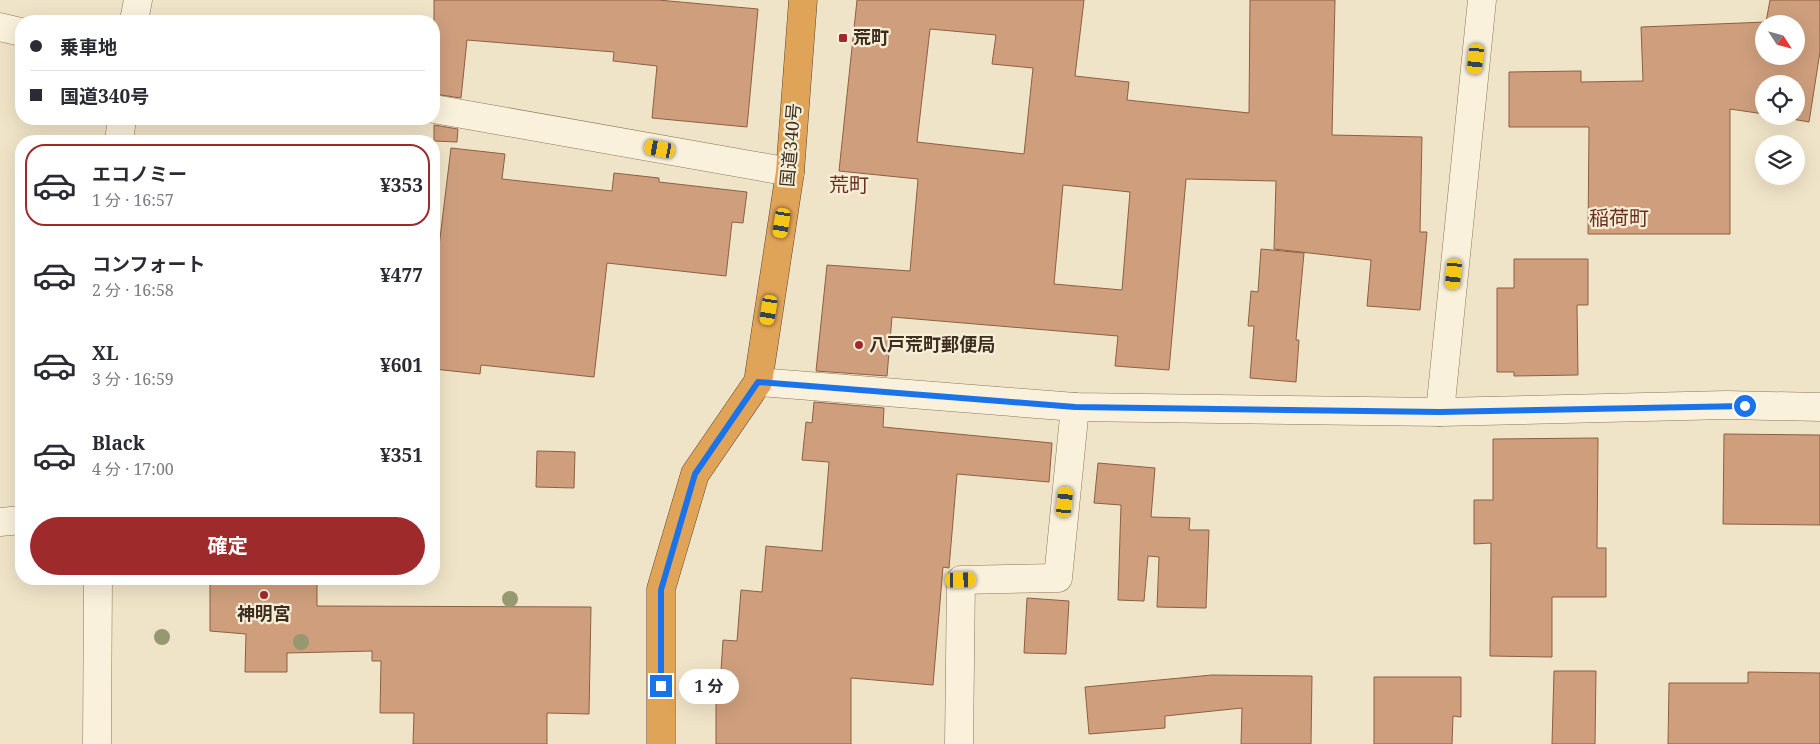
<!DOCTYPE html>
<html lang="ja">
<meta charset="utf-8">
<style>
:root{--surface:#fff;--page:#f2f2f3;--text:#2b2b33;--muted:#7c7c81;--line:#e1e1e2;--accent:#9e2a2b}
body{margin:0;font-family:"Noto Serif","Noto Sans JP",serif;background:var(--page);color:var(--text);height:100vh;display:flex;flex-direction:column;font-size:19px;white-space:nowrap}
*{box-sizing:border-box;margin:0}
p{font-size:16px;color:var(--muted)}
.icon{flex:none;width:28px;height:28px;fill:none;stroke:currentColor;stroke-width:2;stroke-linecap:round;stroke-linejoin:round}
.map{position:relative;flex:1;overflow:hidden}
.side{position:absolute;left:15px;top:135px;width:425px;height:450px;display:flex;flex-direction:column;background:var(--surface);border-radius:20px;box-shadow:0 5px 20px #0002}
.side>*{flex:none}
.guide{position:absolute;left:15px;top:15px;width:425px;height:110px;border-radius:20px;box-shadow:0 5px 20px #0002;display:grid;align-content:center;height:110px;padding:0 15px;background:var(--surface)}
.needle{width:32px;rotate:126deg}
.tools{position:absolute;left:1755px;top:15px;display:grid;gap:10px}
.tools a{display:grid;place-items:center;width:50px;height:50px;border-radius:50%;background:var(--surface);box-shadow:0 5px 20px #0002;font-size:25px}
.end{position:absolute;width:22px;height:22px;margin:-11px;border:6px solid #1a73e8;background:#fff;box-shadow:0 0 0 2px #fff}
.from{border-radius:50%}
.bubble{position:absolute;height:35px;border-radius:18px;background:var(--surface);box-shadow:0 5px 20px #0002;font-size:16px;font-weight:700;line-height:35px;text-align:center}
.car{position:absolute;width:15px;height:30px;margin:-15px -8px;border-radius:6px;box-shadow:0 0 4px 1px #0007;background:linear-gradient(#f5c518 24%,#345 0 40%,#f5c518 0 76%,#345 0 86%,#f5c518 0)}
.guide b{display:flex;align-items:center;gap:18px;height:48px;font-size:19px}
.guide b+b{border-top:1px solid var(--line)}
.guide i{width:12px;height:12px;background:var(--text)}
ul{padding:9px 0 0;list-style:none}
li{display:flex;align-items:center;gap:15px;height:82px;margin:0 10px 8px;padding:0 5px;border:2px solid transparent;border-radius:20px}
li div{flex:1}
li b{display:block;font-size:19px}
li em{font-style:normal;font-weight:700}
li.current{border-color:var(--accent)}
li>.icon{width:45px;height:45px;stroke-width:1.5}
.action{display:flex;gap:10px;margin-top:auto;padding:10px 15px}
.action a{flex:1;height:58px;border-radius:30px;background:var(--accent);color:#fff;font-size:20px;font-weight:700;line-height:58px;text-align:center}
.map>svg:first-child{display:block}
.building{fill:#cf9f7d;stroke:#8d5f41;fill-rule:evenodd}
.lines{fill:none;stroke-linecap:round;stroke-linejoin:round}
.minor-casing{stroke:#8d765c;stroke-width:29}
.highway-casing{stroke:#5b4430;stroke-width:29}
.minor{stroke:#faf1dc;stroke-width:28}
.highway{stroke:#e0a458;stroke-width:28}
.tree{fill:#96986f}
.route{stroke:#1a73e8;stroke-width:6}
.poi-dot{fill:#9e2a2b;stroke:#f7eed8;stroke-width:2}
.labels{text-anchor:middle;stroke-width:4.5;stroke-linejoin:round;paint-order:stroke}
.poi-label{font-size:18px;font-weight:bold;fill:#3d2e20;stroke:#f7eed8;text-anchor:start}
.street-label{font-size:18px;fill:#3d2e20;stroke:#f7eed8}
.quarter-label{font-size:20px;fill:#6b2e1e;stroke:#f7eed8}
</style>
<div class="map">
<svg width="1820" height="744" viewBox="0 0 1820 744">
<rect width="100%" height="100%" fill="#f0e4c8"/>
<!-- building -->
<g class="building">
<path d="M434,0H658L758,9L747,127L652,118L657,66L613,61L614,52L467,40L461,98L434,94Z"/>
<path d="M857,0H1084L1075,76L1129,82L1127,100L1249,113L1250,0H1335L1332,135L1422,137L1420,232H1427L1420,310L1367,306L1371,260L1274,249L1276,181L1186,179L1169,370L1115,366L1118,336L892,317L887,376L816,371L827,265L910,271L918,179L839,171ZM930,29L996,35L992,64L1033,68L1024,154L917,142ZM1063,185L1130,192L1122,290L1054,284Z"/>
<path d="M1770,0H1820V52L1809,122L1775,116H1796V84H1764V114L1730,109V234H1588L1589,127H1509V72L1581,71V82L1643,81L1641,27L1766,22ZM1764,24H1796V56H1764Z"/>
<path d="M434,125L458,129L457,142L434,141Z"/>
<path d="M451,148L505,154L502,179L612,191L614,173L659,178V182L747,192L743,223L732,222L726,276L607,263L594,377L481,365L480,374L434,369V271H436Z"/>
<path d="M1261,249L1304,253L1296,340H1299L1296,382L1250,378L1254,326H1248L1251,291L1258,292Z"/>
<path d="M1514,259H1588V305H1577L1578,375L1514,376V372H1497V288H1514Z"/>
<path d="M814,402L884,408L883,427L1052,443L1049,482L957,474L949,568L943,567L933,685L851,678V744H716V686H720L723,640L737,641L741,590L762,592L766,546L822,551L829,462L802,460L806,422L812,423Z"/>
<path d="M1724,434L1820,435V525L1723,524Z"/>
<path d="M1598,438L1597,548H1606V597H1552V657L1490,656L1491,543L1474,544V500H1493V439Z"/>
<path d="M537,451L575,452L574,488L536,487Z"/>
<path d="M1098,463L1155,468L1151,517L1190,518L1189,530H1209L1206,608L1157,607L1159,557L1148,556L1144,601L1118,600L1121,505L1094,503Z"/>
<path d="M228,579H317V606L591,607L589,714L547,713V744H413L414,713H380L381,661H372V651L287,653V672H245L246,634L210,631V580Z"/>
<path d="M1027,598L1069,601L1066,654L1024,653Z"/>
<path d="M1554,671H1596L1595,744H1552Z"/>
<path d="M1748,672L1820,673V744H1668L1669,683H1748Z"/>
<path d="M1212,675L1312,676L1311,744H1241L1242,708L1165,716V728L1089,734L1085,687Z"/>
<path d="M1374,677H1461V717L1453,716L1452,744H1374Z"/>
</g>
<g class="lines">
<!-- minor casing -->
<g class="minor-casing">
<g id="minor">
<path d="M134,21L138,0"/>
<path d="M0,27L21,32"/>
<path d="M434,109L790,172"/>
<path d="M119,141L122,119"/>
<path d="M758,382L1075,407L1440,412L1726,405L1820,407"/>
<path d="M1440,412L1482,0"/>
<path d="M0,522L21,520"/>
<path d="M97,744L98,579"/>
<path d="M959,744L961,580L1058,578L1075,407"/>
</g>
</g>
<!-- highway casing -->
<g class="highway-casing">
<path id="highway" d="M661,744V589L695,474L758,382L790,172L803,0"/>
</g>
<!-- minor -->
<use href="#minor" class="minor"/>
<!-- highway -->
<use href="#highway" class="highway"/>
</g>
<!-- trees -->
<g class="tree">
<circle cx="510" cy="599" r="8"/>
<circle cx="162" cy="637" r="8"/>
<circle cx="301" cy="642" r="8"/>
</g>
<g class="lines">
<!-- route -->
<path class="route" d="M661,686V590L695,474L758,382L1075,407L1440,412L1745,406"/>
</g>
<!-- markers -->
<g class="poi-dot">
<rect x="838" y="33" width="10" height="10" rx="2.5"/>
<circle cx="859" cy="345" r="5"/>
<circle cx="264" cy="595" r="5"/>
</g>
<g class="labels">
<!-- poi labels -->
<g class="poi-label">
<text x="853" y="44">荒町</text>
<text x="869" y="351">八戸荒町郵便局</text>
<text x="264" y="620" text-anchor="middle">神明宮</text>
</g>
<!-- street labels -->
<g class="street-label">
<text transform="translate(791 145) rotate(-85)" y="6">国道340号</text>
</g>
<!-- quarter labels -->
<g class="quarter-label">
<text x="849" y="192">荒町</text>
<text x="1619" y="225">稲荷町</text>
</g>
</g>
</svg>
<div class="tools">
<a><svg class="needle" viewBox="-14 -14 28 28"><path d="M0-13l5 13h-10z" fill="#e53935"/><path d="M0 13l5-13h-10z" fill="#7c7c81"/></svg></a>
<a><svg class="icon" aria-label="locate" viewBox="0 0 24 24"><circle cx="12" cy="12" r="6"/><path d="M12 2v4M12 18v4M2 12h4M18 12h4"/></svg></a>
<a><svg class="icon" aria-label="layers" viewBox="0 0 24 24"><path d="M12 4l9 5-9 5-9-5zM3 14l9 5 9-5"/></svg></a>
</div>
<i class="end from" style="left:1745px;top:406px"></i>
<i class="end" style="left:661px;top:686px"></i>
<div class="bubble" style="left:679px;top:669px;width:60px">1 分</div>
<i class="car" style="left:1476px;top:59px;rotate:186deg"></i>
<i class="car" style="left:660px;top:149px;rotate:280deg"></i>
<i class="car" style="left:782px;top:223px;rotate:189deg"></i>
<i class="car" style="left:1454px;top:274px;rotate:186deg"></i>
<i class="car" style="left:769px;top:310px;rotate:189deg"></i>
<i class="car" style="left:1065px;top:502px;rotate:6deg"></i>
<i class="car" style="left:961px;top:580px;rotate:89deg"></i>
<div class="guide">
<b><i class="from"></i>乗車地</b>
<b><i></i>国道340号</b>
</div>
<section class="side">
<ul>
<li class="current"><svg class="icon" aria-label="car" viewBox="0 0 24 24"><path d="M5 17H2v-5l4-1 3-4h7l3 4 3 1v5h-3M9 17h6M6 11h13"/><circle cx="7" cy="17" r="2"/><circle cx="17" cy="17" r="2"/></svg><div><b>エコノミー</b><p>1 分 · 16:57</p></div><em>¥353</em></li>
<li><svg class="icon" aria-label="car" viewBox="0 0 24 24"><path d="M5 17H2v-5l4-1 3-4h7l3 4 3 1v5h-3M9 17h6M6 11h13"/><circle cx="7" cy="17" r="2"/><circle cx="17" cy="17" r="2"/></svg><div><b>コンフォート</b><p>2 分 · 16:58</p></div><em>¥477</em></li>
<li><svg class="icon" aria-label="car" viewBox="0 0 24 24"><path d="M5 17H2v-5l4-1 3-4h7l3 4 3 1v5h-3M9 17h6M6 11h13"/><circle cx="7" cy="17" r="2"/><circle cx="17" cy="17" r="2"/></svg><div><b>XL</b><p>3 分 · 16:59</p></div><em>¥601</em></li>
<li><svg class="icon" aria-label="car" viewBox="0 0 24 24"><path d="M5 17H2v-5l4-1 3-4h7l3 4 3 1v5h-3M9 17h6M6 11h13"/><circle cx="7" cy="17" r="2"/><circle cx="17" cy="17" r="2"/></svg><div><b>Black</b><p>4 分 · 17:00</p></div><em>¥351</em></li>
</ul>
<div class="action"><a>確定</a></div>
</section>
</div>
